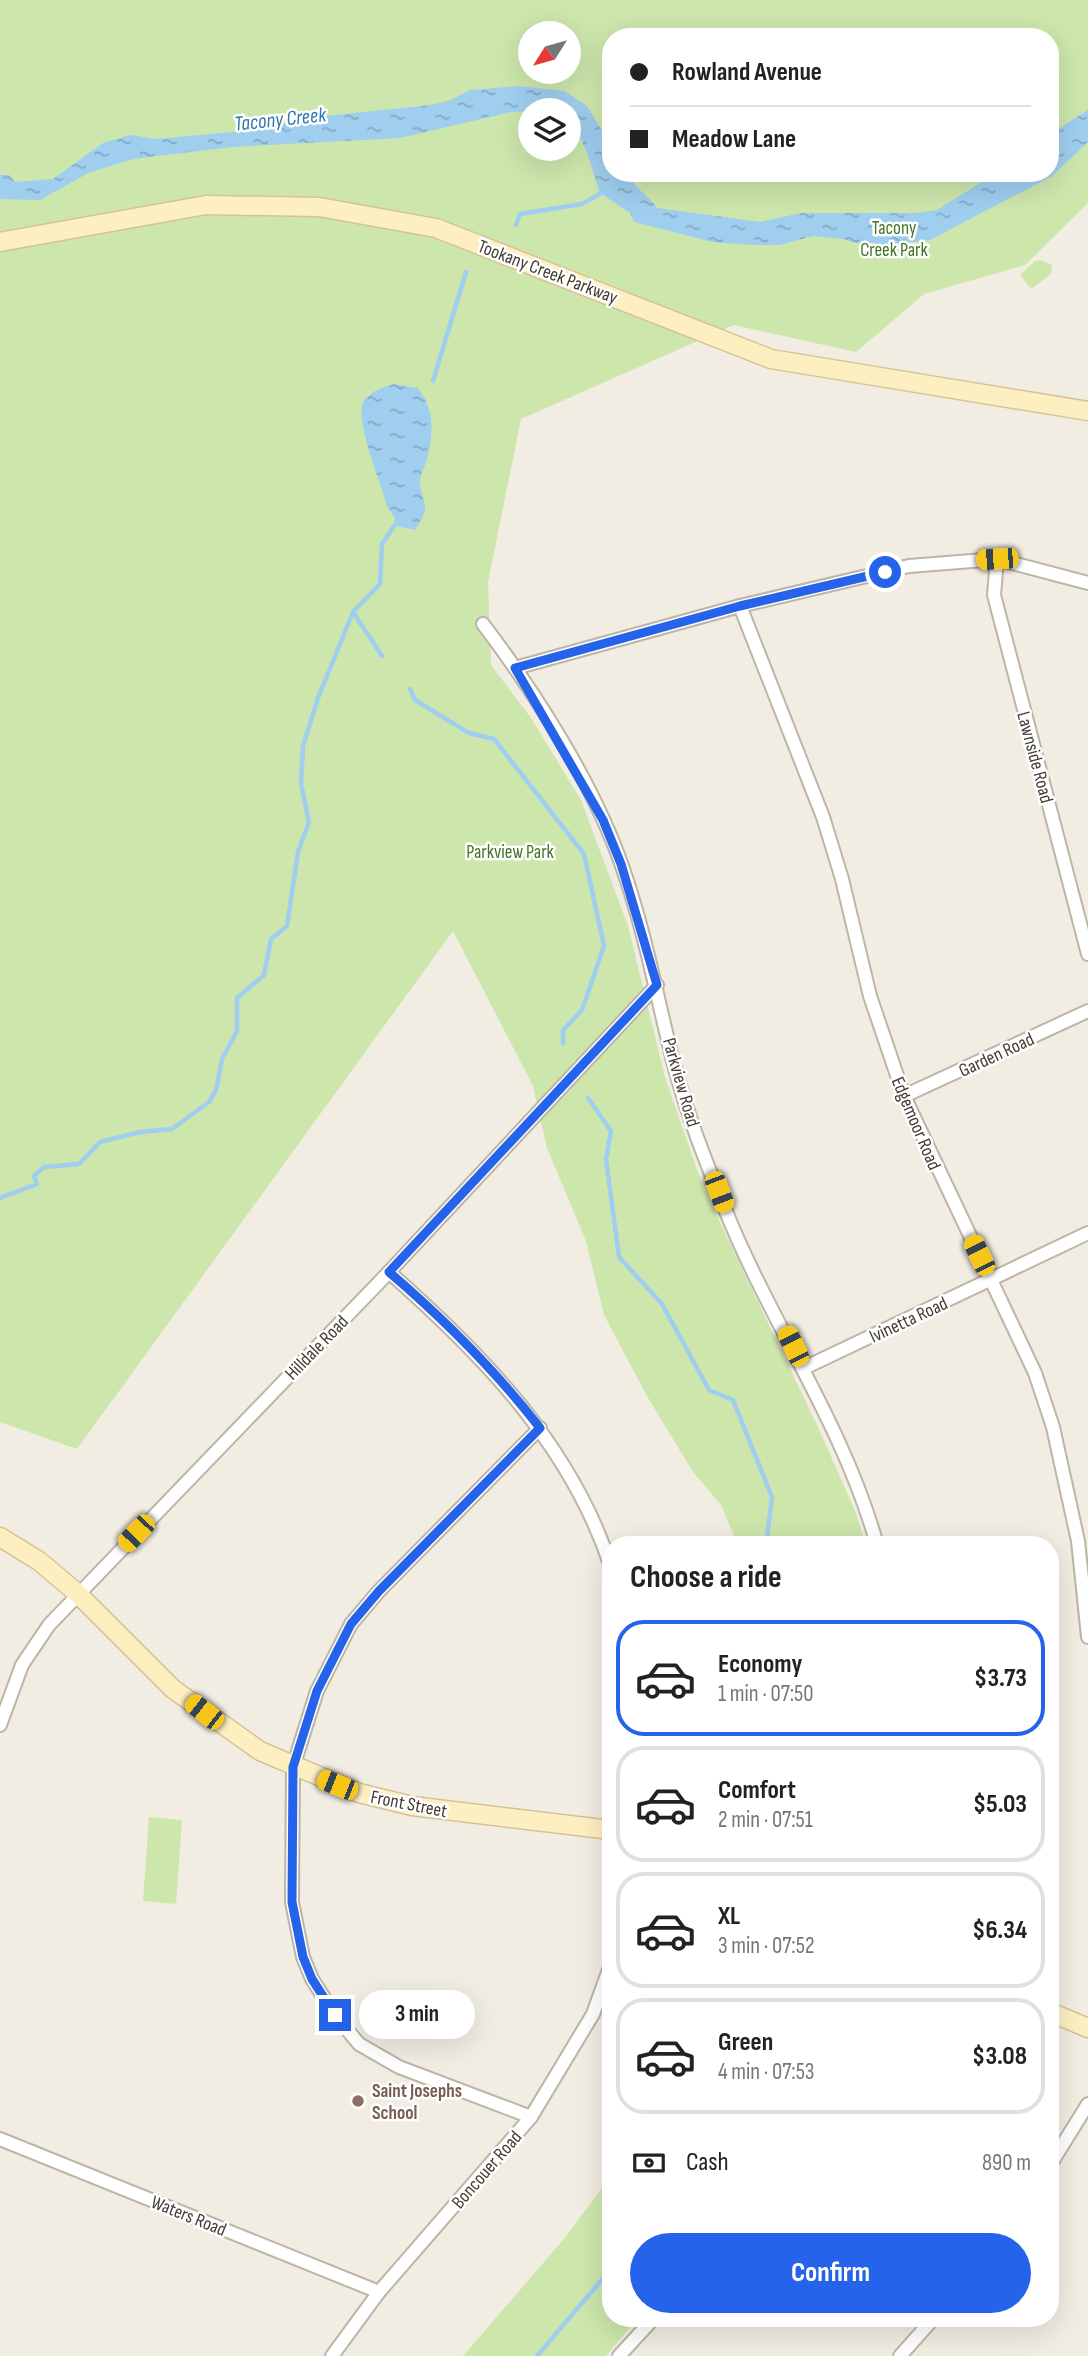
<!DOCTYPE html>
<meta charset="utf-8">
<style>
:root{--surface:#fff;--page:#f2f2f2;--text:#222;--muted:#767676;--line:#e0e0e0;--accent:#2563eb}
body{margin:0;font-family:"Sofia Sans Condensed",sans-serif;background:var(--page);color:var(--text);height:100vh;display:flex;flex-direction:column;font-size:26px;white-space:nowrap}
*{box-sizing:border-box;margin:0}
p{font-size:23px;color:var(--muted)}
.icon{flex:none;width:38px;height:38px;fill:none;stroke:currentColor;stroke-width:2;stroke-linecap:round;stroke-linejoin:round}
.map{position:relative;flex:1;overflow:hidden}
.sheet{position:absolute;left:602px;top:1536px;width:457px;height:791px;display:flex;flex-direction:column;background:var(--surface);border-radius:28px;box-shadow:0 7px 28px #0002}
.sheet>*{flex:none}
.top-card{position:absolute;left:602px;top:28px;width:457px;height:154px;border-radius:28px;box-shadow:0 7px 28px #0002;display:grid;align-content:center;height:154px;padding:0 28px;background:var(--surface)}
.needle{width:46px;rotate:233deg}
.fabs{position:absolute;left:518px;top:21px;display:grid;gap:14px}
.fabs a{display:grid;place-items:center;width:63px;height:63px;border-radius:50%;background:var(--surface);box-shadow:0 7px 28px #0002;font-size:35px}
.end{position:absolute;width:32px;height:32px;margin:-16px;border:9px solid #2563eb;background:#fff;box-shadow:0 0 0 4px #fff}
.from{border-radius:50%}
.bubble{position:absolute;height:49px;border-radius:24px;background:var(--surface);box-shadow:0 7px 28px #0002;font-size:23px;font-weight:700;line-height:49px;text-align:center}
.car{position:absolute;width:21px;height:42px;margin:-21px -10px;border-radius:9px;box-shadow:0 0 5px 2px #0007;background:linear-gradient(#f5c518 24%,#345 0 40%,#f5c518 0 76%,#345 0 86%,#f5c518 0)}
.top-card b{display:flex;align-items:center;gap:24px;height:66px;font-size:26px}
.top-card b+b{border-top:2px solid var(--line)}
.top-card i{width:18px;height:18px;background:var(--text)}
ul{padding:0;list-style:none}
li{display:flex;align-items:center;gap:21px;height:116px;margin:0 14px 10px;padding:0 14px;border:4px solid var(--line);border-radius:28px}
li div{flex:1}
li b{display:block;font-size:26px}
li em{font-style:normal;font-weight:700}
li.on{border-color:var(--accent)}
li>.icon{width:63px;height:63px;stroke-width:1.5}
h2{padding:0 28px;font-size:32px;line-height:84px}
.pay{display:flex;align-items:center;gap:18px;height:77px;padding:0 28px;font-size:26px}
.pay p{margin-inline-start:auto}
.action{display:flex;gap:14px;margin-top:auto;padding:14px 28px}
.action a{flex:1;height:80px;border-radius:42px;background:var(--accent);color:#fff;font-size:28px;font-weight:700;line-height:80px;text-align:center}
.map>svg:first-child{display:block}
.green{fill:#cce6ac;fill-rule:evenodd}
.water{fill:url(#water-ripples)}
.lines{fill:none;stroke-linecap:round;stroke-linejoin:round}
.stream{stroke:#9fceef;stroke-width:4.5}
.street-casing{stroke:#bdb5a6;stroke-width:16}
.secondary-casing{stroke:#d5c395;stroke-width:21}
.street{stroke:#fff;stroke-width:12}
.secondary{stroke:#feefc1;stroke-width:18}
.route{stroke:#2563eb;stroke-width:9}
.education-dot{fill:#8d6e63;stroke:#fff;stroke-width:2.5}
.labels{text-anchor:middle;stroke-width:5;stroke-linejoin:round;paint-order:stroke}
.park-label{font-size:19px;fill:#457428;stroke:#fff}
.street-label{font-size:19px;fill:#433d33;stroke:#fff}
.education-label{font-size:19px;font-weight:bold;fill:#785e54;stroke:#fff;text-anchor:start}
.water-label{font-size:21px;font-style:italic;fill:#2e78ad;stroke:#fff}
</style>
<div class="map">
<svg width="1088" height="2356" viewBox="0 0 1088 2356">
<defs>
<pattern id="water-ripples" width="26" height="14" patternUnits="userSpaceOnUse" patternTransform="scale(1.75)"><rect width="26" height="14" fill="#9fceef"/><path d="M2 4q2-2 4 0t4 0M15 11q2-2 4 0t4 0" fill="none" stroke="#83a8c2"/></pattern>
</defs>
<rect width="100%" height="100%" fill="#f1ede3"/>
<!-- green -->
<g class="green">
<path d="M0,0H1088V203L1025,265L924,294L856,352L734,325L521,419L488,582L491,665L531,718L581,800L628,926L665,1077L703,1187L817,1425L856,1513L866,1545H738L721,1505L693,1472L647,1396L604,1315L586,1241L547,1148L533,1086L453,931L77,1449L0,1422ZM530,33H569V72H530ZM611,37H1050V173H611ZM530,110H569V149H530Z"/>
<path d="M1040,260L1052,265L1051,274L1031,289L1020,275L1035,261Z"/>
<path d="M149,1817L182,1820L176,1904L143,1901Z"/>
<path d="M611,2176V2319H637L606,2356H463L563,2240Z"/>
</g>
<!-- water -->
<g class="water">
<path d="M519,86L564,91L587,106L611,146V173H628C632,187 649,195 657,208L760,222L801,213H915L937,210L996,173H1050V134L1088,110V142L1052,176L930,240L870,247L843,239L813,236L780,245H751L713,242L634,222L630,213L600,193C591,169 588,142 569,123V110L511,112L400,138L232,147L133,159L88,173L40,200L0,199V175H9L15,182L53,179L103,143L130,135L156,139L263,129L307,118L431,105L451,100L470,90Z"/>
<path d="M393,384L418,388C435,410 434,436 426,462C424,468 419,477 420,483C423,509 432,503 415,530L397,526L394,516L387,507C383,486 351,415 365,399C374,390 381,388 393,384Z"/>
</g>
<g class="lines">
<!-- stream -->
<g class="stream">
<path d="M516,225L520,214L582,204L603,192"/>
<path d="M433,381L466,272"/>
<path d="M382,656L353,612L380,584L382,544L398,520"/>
<path d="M410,689L415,700L469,733L494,739L584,854L604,946L582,1010L563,1030V1043"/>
<path d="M588,1098L611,1131L606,1159L619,1257L662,1304L709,1390L733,1400L772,1497L766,1545"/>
<path d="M0,1198L37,1184L34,1176L44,1167L79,1164L100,1142L140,1132L172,1129L209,1102L216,1090L222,1059L237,1031V998L264,975L271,939L287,926L298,852L309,822L301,784L303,746L318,698L353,612"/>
<path d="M537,2356L611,2269"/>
</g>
<!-- street casing -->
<g class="street-casing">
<g id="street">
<path d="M997,559L994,595L1088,954"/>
<path d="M740,606L823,817L842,879L870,996L904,1096L1035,1373L1053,1427L1078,1541L1088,1637"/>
<path d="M483,624C536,694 593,783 622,866C645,931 657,998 674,1065C687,1114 706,1162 725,1209C771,1324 844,1425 877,1545"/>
<path d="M515,668L740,606L909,566L997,559L1088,583"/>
<path d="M904,1096L1088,1011"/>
<path d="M389,1272C483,1355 571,1445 611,1567"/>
<path d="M804,1368L1088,1233"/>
<path d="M0,1725L22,1665L49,1625L389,1272L657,985"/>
<path d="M531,2117L399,2067L359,2044L335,2015L312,1979L303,1957L292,1902L293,1767L317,1691L351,1624L379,1591L540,1428"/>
<path d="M0,2139L379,2292"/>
<path d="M1050,2165L1088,2104"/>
<path d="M332,2356L379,2292L531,2117L593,2014L611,1964"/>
<path d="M619,2356L653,2319"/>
<path d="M900,2356L933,2319"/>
</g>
</g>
<!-- secondary casing -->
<g class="secondary-casing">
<g id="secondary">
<path d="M0,242L206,205L319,207L436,228L771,359L1088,411"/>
<path d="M0,1537L39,1561L77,1593L173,1689L260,1751L359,1793L412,1806L611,1830"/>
<path d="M1050,2012L1088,2028"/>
</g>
</g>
<!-- street -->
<use href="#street" class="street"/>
<!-- secondary -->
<use href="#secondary" class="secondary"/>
</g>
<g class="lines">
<!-- route -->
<path class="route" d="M335,2015L312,1979L303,1957L292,1902L293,1767L317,1691L351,1624L379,1591L540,1428C495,1370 445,1320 389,1272L657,985L621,864L603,820L515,668L740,606L885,572"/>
</g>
<!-- markers -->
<circle class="education-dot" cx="358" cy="2101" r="7"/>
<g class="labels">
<!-- park labels -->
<g class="park-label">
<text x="894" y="234">Tacony<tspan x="894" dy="22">Creek Park</tspan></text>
<text x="510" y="858">Parkview Park</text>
</g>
<!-- street labels -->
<g class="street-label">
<text transform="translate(548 271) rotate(21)" y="7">Tookany Creek Parkway</text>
<text transform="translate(1036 757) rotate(75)" y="7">Lawnside Road</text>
<text transform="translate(996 1054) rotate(-25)" y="7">Garden Road</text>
<text transform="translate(682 1082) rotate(74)" y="7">Parkview Road</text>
<text transform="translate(917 1123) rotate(67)" y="7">Edgemoor Road</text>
<text transform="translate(908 1319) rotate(-25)" y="7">Ivinetta Road</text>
<text transform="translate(316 1347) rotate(-46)" y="7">Hilldale Road</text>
<text transform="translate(409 1803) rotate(11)" y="7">Front Street</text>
<text transform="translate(486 2169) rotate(-49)" y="7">Boncouer Road</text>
<text transform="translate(189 2215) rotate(22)" y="7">Waters Road</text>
</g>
<!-- education labels -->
<g class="education-label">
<text x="372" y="2097">Saint Josephs<tspan x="372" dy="22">School</tspan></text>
</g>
<!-- water labels -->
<g class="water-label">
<text transform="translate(280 119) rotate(-6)" y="7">Tacony Creek</text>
</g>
</g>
</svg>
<div class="fabs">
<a><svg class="needle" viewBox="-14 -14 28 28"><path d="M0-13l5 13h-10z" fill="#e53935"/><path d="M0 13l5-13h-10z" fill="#767676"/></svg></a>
<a><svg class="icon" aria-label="layers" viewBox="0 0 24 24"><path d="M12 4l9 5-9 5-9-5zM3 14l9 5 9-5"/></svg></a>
</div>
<i class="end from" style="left:885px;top:572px"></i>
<i class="end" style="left:335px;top:2015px"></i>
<div class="bubble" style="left:359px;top:1990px;width:116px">3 min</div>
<i class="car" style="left:997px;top:559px;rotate:267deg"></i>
<i class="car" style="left:719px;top:1192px;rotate:159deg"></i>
<i class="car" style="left:979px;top:1255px;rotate:334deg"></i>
<i class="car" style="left:793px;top:1346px;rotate:334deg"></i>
<i class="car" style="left:136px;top:1533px;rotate:224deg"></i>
<i class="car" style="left:204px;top:1712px;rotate:308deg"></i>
<i class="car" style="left:337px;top:1785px;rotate:292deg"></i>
<div class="top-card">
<b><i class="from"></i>Rowland Avenue</b>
<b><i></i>Meadow Lane</b>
</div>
<section class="sheet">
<h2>Choose a ride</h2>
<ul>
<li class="on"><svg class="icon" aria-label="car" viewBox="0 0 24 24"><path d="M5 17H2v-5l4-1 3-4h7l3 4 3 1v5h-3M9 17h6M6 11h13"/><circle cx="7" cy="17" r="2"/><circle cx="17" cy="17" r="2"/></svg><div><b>Economy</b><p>1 min · 07:50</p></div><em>$3.73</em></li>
<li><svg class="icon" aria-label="car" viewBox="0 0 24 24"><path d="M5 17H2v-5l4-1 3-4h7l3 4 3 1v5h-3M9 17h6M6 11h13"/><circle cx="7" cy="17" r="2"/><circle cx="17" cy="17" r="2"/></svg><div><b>Comfort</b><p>2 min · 07:51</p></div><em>$5.03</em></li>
<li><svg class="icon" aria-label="car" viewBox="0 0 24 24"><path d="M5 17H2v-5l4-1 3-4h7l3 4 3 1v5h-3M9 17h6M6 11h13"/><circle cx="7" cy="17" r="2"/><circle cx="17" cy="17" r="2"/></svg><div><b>XL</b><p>3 min · 07:52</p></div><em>$6.34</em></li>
<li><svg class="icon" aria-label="car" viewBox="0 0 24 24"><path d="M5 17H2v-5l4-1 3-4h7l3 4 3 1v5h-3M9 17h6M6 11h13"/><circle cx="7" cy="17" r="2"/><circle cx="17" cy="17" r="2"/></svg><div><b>Green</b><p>4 min · 07:53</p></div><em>$3.08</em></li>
</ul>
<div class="pay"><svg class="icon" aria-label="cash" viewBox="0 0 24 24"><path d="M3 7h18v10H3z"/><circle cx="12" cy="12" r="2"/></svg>Cash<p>890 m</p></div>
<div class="action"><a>Confirm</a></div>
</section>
</div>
